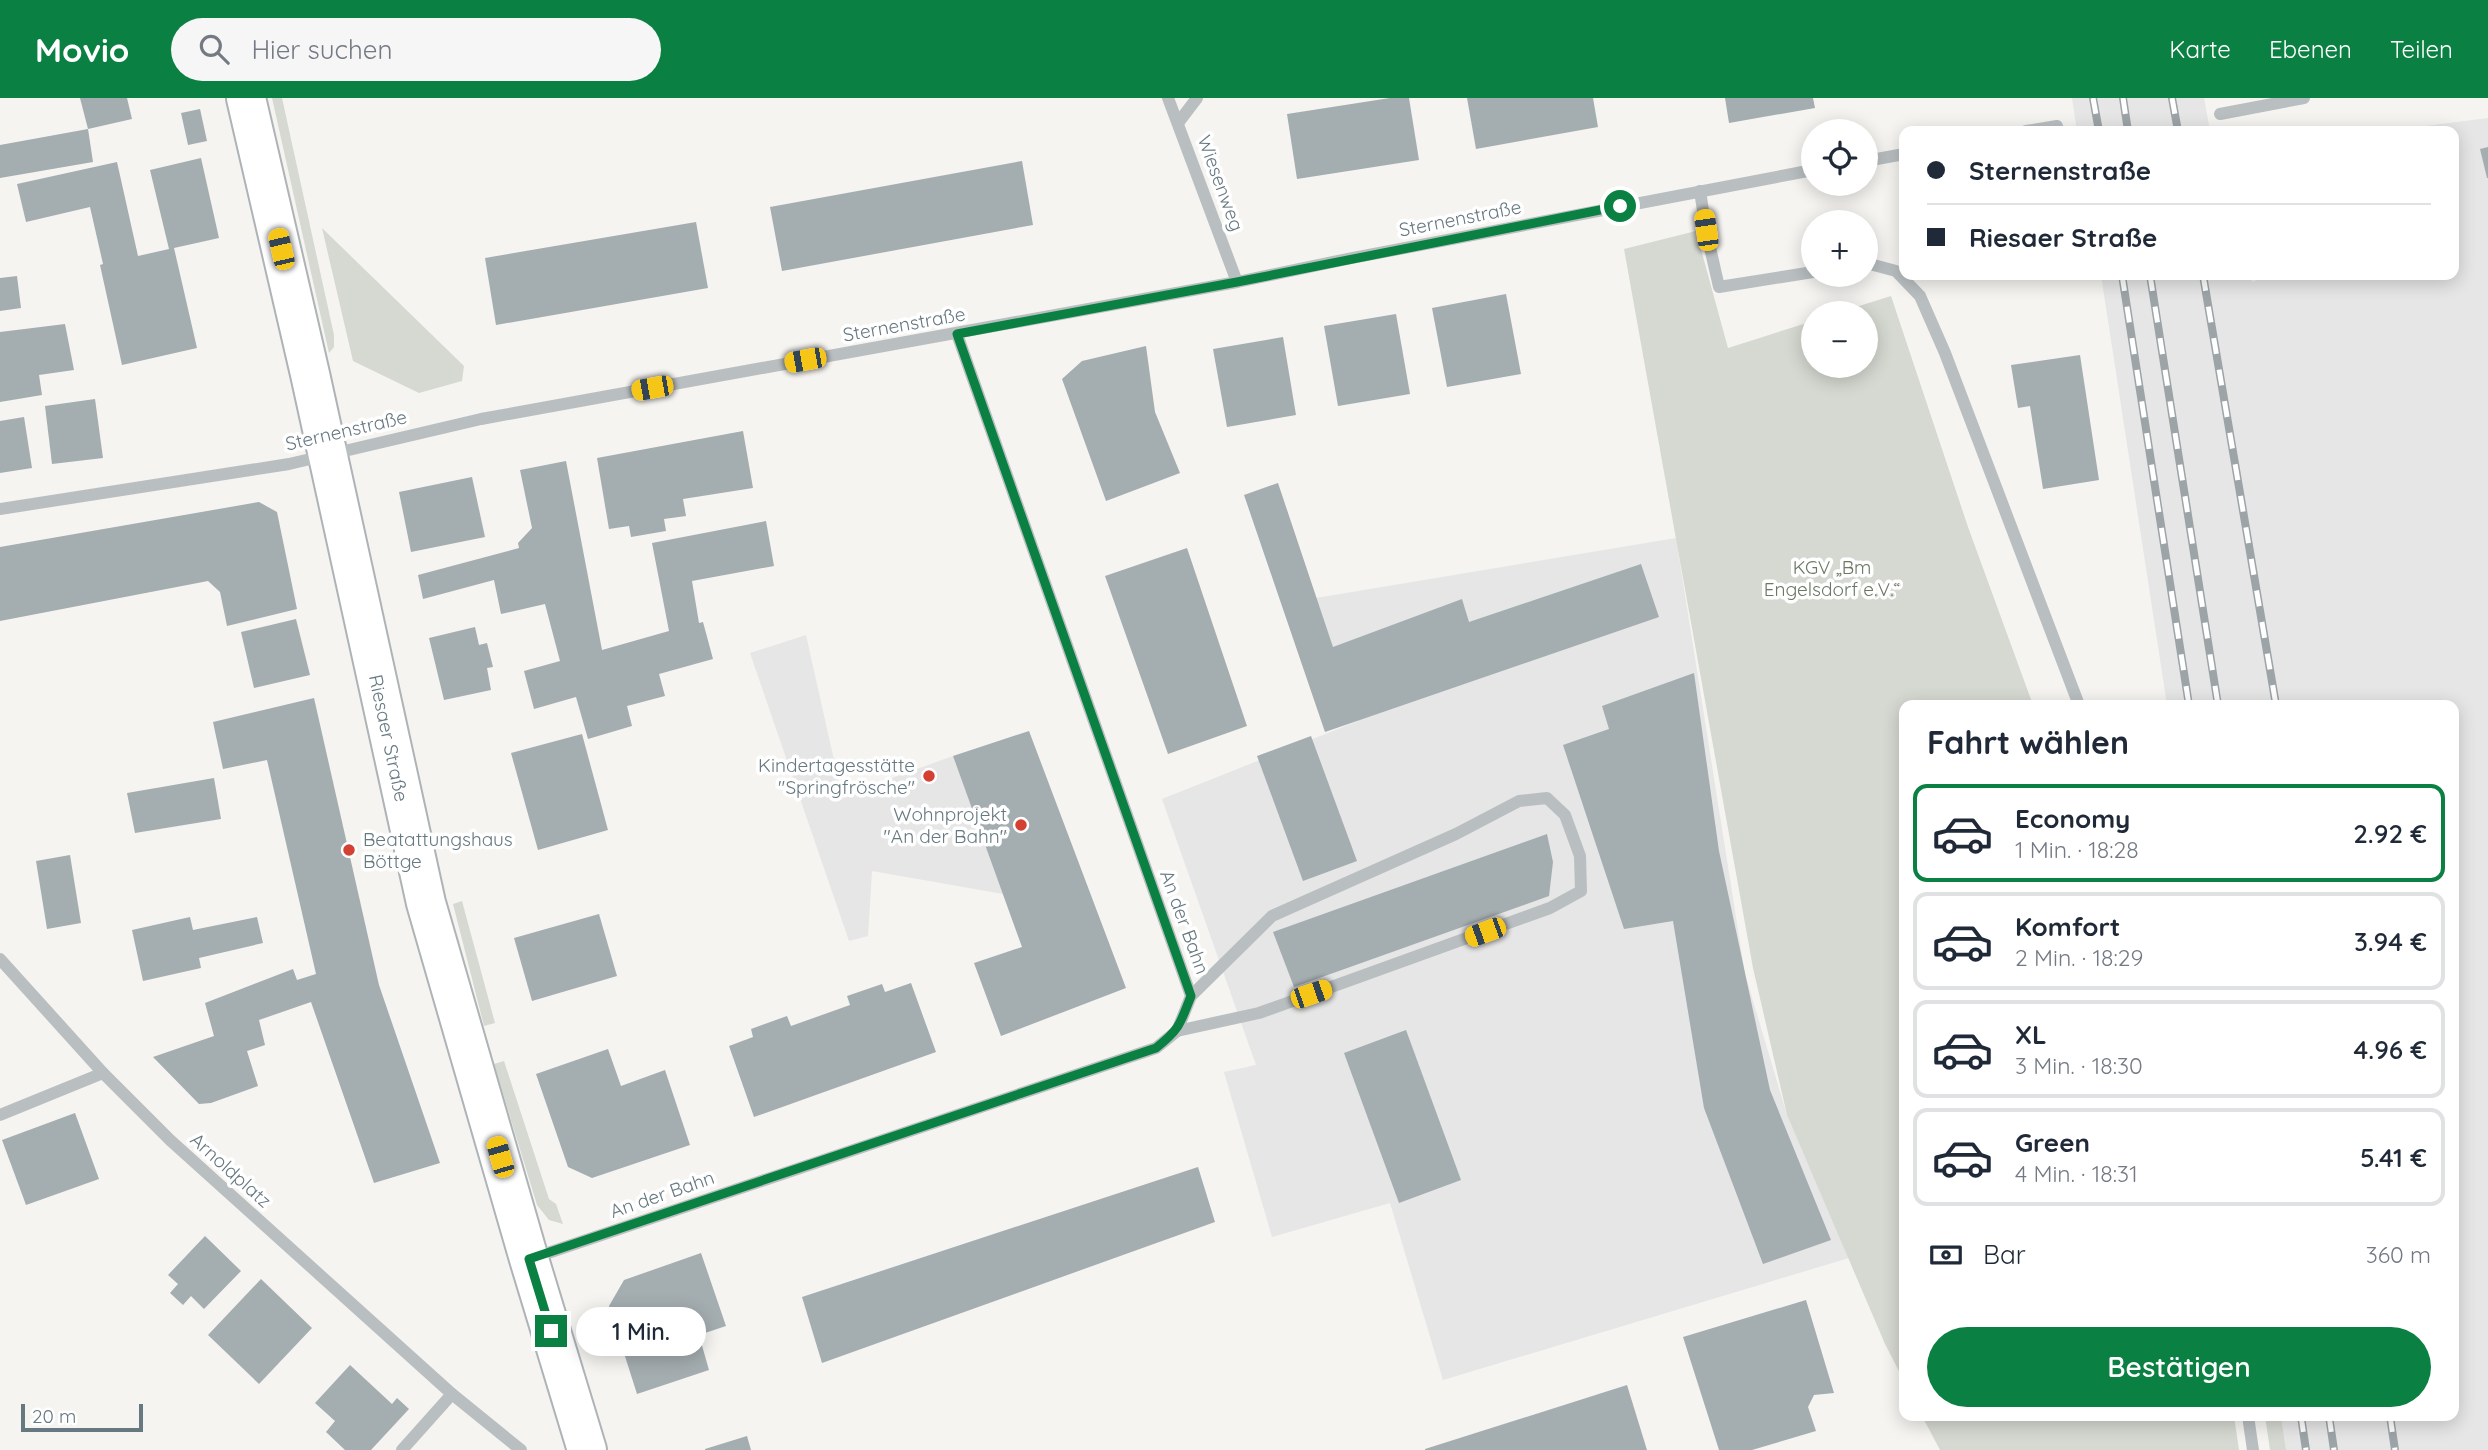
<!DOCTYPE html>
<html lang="de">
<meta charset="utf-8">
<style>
:root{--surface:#fff;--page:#f6f6f7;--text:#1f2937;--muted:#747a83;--line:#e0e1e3;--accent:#0b8043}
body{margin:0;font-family:Quicksand,sans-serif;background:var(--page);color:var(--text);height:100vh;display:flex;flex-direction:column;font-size:26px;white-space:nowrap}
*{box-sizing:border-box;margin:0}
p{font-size:23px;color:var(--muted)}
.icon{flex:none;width:38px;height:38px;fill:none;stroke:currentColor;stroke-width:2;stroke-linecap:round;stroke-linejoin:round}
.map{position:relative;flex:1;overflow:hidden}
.panel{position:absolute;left:1899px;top:602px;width:560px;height:721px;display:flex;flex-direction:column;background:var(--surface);border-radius:14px;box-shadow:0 4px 18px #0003}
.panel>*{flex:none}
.guide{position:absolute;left:1899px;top:28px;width:560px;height:154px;border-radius:14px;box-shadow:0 4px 18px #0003;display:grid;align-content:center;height:154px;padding:0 28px;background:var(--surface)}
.controls{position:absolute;left:1801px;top:21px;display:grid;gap:14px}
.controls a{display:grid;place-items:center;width:77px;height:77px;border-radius:50%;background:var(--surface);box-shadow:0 4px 18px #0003;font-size:35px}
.scale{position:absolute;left:21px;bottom:18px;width:122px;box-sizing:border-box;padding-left:7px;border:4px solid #667880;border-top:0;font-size:19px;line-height:24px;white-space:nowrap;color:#667880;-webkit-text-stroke:5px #fff;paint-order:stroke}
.end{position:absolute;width:32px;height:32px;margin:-16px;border:9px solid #0b8043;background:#fff;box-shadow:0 0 0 4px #fff}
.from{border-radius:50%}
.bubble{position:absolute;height:49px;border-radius:24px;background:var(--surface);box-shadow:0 4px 18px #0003;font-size:23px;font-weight:600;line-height:49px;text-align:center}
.car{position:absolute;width:21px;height:42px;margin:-21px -10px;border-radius:9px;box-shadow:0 0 5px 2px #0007;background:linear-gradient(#f5c518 24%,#345 0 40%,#f5c518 0 76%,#345 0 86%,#f5c518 0)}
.guide b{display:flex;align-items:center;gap:24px;height:66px;font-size:26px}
.guide b+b{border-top:2px solid var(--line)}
.guide i{width:18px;height:18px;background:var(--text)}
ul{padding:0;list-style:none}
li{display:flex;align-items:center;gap:21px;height:98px;margin:0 14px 10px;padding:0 14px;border:4px solid var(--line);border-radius:14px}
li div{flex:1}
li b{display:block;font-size:26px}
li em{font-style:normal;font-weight:600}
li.selected{border-color:var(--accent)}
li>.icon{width:63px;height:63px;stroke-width:1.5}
h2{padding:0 28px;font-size:32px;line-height:84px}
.pay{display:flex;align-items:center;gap:18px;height:77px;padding:0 28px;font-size:26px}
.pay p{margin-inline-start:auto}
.cta{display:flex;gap:14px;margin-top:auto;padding:14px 28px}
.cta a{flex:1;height:80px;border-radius:42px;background:var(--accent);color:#fff;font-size:28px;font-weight:600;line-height:80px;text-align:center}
header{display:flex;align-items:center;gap:42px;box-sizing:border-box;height:98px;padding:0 35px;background:var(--accent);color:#fff}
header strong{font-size:33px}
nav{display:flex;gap:38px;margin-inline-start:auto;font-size:24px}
.search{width:490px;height:63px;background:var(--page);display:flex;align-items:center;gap:18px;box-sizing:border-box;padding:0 24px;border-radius:38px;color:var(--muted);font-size:26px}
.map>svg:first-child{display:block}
.built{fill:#e5e6e5}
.green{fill:#d5d9d1}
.building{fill:#a4adb0}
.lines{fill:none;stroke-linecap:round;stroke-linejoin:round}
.major-casing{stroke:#adb3b6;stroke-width:42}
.minor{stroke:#b9bfc1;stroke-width:12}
.major{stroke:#fff;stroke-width:38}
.rail-casing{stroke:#9ca4a7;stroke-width:8}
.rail{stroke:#fff;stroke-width:5;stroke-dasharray:16;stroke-linecap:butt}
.route{stroke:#0b8043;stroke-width:9}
.poi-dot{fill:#d44032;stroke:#fff;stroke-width:2.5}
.labels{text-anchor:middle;stroke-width:7;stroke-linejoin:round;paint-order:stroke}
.street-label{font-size:19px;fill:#667880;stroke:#fff}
.park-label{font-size:19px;fill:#6b7864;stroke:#fff}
.poi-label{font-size:19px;fill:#667880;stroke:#fff;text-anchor:end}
</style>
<header>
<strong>Movio</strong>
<div class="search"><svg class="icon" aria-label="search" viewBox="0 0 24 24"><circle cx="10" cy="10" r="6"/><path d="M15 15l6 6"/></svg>Hier suchen</div>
<nav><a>Karte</a><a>Ebenen</a><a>Teilen</a></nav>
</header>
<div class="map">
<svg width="2488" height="1352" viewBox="0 0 2488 1352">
<rect width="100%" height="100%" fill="#f5f4f1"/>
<!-- built -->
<g class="built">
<path d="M2072,0H2204L2210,33H2077Z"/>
<path d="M2488,20V1352H2286L2281,1318H2454V607H2167L2101,177H2250L2252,184L2271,177H2454V33H2387Z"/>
<path d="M1676,440L1745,876L1787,1017L1849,1160L1443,1282L1390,1105L1272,1139L1224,974L1256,967L1162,701L1358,623L1316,500Z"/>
<path d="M806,537L842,698L953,658L1003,796L872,773L868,838L849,843L750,555Z"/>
</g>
<!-- green -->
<g class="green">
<path d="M272,0H282L334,237V249L329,255Z"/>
<path d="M322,130L464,268L462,283L419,295L353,263Z"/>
<path d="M1696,133L1728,250L1813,223V268H1866V215H1837L1891,198L1968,429L2033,607H1904V1283L1885,1246L1787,1017L1753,870L1624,151Z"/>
<path d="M462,803L495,925L484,928L453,806Z"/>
<path d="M504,963L549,1101L556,1106L563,1126L549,1122L537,1107L494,966Z"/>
<path d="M1922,1318H2234L2239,1352H1940Z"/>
<path d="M2265,1318H2281L2286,1352H2270Z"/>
</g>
<!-- building -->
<g class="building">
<path d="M80,0H127L132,21L88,31Z"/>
<path d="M1390,0H1409L1419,62L1297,81L1287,16Z"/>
<path d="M1467,0H1593L1598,29L1476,51Z"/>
<path d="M1725,0H1813L1815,10L1729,25Z"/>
<path d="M200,11L207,43L188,47L181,15Z"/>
<path d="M88,31L93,64L0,80V47Z"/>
<path d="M2488,49V80H2487L2480,51Z"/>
<path d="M201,60L219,140L174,150L197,250L122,267L100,167L103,166L90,109L26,124L17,86L117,64L138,158L169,151L150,72Z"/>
<path d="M1022,63L1033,127L782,173L770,109Z"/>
<path d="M696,124L708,190L496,227L485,160Z"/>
<path d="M17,178L21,210L0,213V180Z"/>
<path d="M1506,196L1521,276L1447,289L1432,210Z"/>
<path d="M1396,216L1410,296L1338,308L1324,228Z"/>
<path d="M65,226L74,272L39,277L42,297L0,304V234Z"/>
<path d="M1283,239L1296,317L1227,329L1213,251Z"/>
<path d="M1146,248L1155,314L1180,375L1106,403L1062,281L1082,263Z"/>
<path d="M2080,257L2099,382L2043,391L2030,308L2018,310L2011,267Z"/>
<path d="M95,301L103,360L52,366L45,308Z"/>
<path d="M24,319L32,370L0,375V323Z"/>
<path d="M743,333L753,390L683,401L686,418L664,421L666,433L631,439L629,428L609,431L597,360Z"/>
<path d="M566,363L602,552L669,533L652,445L766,423L774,468L692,483L699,525L703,524L713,561L659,576L665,598L627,608L632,628L588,641L576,599L534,611L524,573L560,563L545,506L501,516L494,482L423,501L418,477L519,450L518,445L532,430L520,372Z"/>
<path d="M472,379L485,439L411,454L399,394Z"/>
<path d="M1278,385L1333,549L1462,501L1469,524L1641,466L1659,519L1325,634L1244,397Z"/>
<path d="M259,404L277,414L297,511L227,528L220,494L208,483L0,523V449Z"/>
<path d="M1187,450L1247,628L1168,656L1105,478Z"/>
<path d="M296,521L310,577L254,590L241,534Z"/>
<path d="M475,529L479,547L487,545L493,569L487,570L491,592L444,602L429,540Z"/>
<path d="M1694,575L1719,753L1770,992L1831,1142L1763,1166L1704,1010L1673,823L1624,831L1563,647L1609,631L1602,608Z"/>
<path d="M314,600L379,887L440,1065L374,1085L311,904L259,922L265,947L247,953L258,988L211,1005L199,1006L153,959L214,938L205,905L293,871L297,882L316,876L267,662L223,671L213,624Z"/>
<path d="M1029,633L1126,890L1001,938L974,865L1022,849L953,658Z"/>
<path d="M582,636L608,732L538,752L511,655Z"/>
<path d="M1311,638L1357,763L1303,783L1257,658Z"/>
<path d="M214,680L221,721L135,735L127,695Z"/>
<path d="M1547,736L1553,764L1549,798L1294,889L1273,834Z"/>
<path d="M70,757L81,825L47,831L36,763Z"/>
<path d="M599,816L617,878L532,903L514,840Z"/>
<path d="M190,819L193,832L257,819L263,845L199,860L201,870L143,883L132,832Z"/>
<path d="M911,885L936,954L754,1019L729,948L753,939L751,931L787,918L791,928L850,907L847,898L882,886L885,894Z"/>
<path d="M1406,932L1461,1082L1399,1105L1344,955Z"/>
<path d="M608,951L621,988L665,972L690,1047L592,1080L568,1069L536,976Z"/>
<path d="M75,1015L99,1081L26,1107L2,1042Z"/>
<path d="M1198,1069L1215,1124L822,1265L802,1199Z"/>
<path d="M205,1138L241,1173L204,1211L191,1198L183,1207L170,1195L178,1186L168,1177Z"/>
<path d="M701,1155L726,1228L699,1237L709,1272L637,1296L609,1208L624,1182Z"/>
<path d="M261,1181L312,1230L259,1286L208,1237Z"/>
<path d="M1806,1202L1834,1295L1814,1297L1808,1309L1816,1333L1752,1352H1719L1683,1239Z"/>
<path d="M350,1267L392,1306L397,1300L409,1311L371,1352H345L326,1334L335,1323L315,1305Z"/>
<path d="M1627,1287L1647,1352H1425V1351Z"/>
<path d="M747,1338L751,1352H705V1351Z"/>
</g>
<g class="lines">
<!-- major casing -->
<g class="major-casing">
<path id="major" d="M246,0L310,276L426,805L529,1161L587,1352"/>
</g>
<!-- minor -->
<g class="minor">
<path d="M1168,0L1237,184"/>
<path d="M2220,16L2304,0"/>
<path d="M1178,25L1197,0"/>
<path d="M2026,33L2057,28L2058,33"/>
<path d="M1866,63L1904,56"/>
<path d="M1700,93L1706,132L1719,189L1813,174"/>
<path d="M1866,165L1896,173L1920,198L1945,255L2079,607"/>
<path d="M0,411L289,366L481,321L1237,184L1352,160L1813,72"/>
<path d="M0,861L103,975L170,1042L452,1296L521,1352"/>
<path d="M1177,933L1259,915L1550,810L1581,793L1580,758L1565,717L1547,700L1519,703L1456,736L1272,818L1191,898"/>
<path d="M0,1017L103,975"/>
<path d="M533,1160L1156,950L1177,933L1191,898L957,236"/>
<path d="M2248,1318L2253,1352"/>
<path d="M402,1352L452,1296"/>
</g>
<!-- major -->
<use href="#major" class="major"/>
<!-- rail casing -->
<g class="rail-casing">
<g id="rail">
<path d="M2093,0L2099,33"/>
<path d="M2123,0L2128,33"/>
<path d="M2172,0L2178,33"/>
<path d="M2122,177L2189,607"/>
<path d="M2150,177L2218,607"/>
<path d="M2203,177L2276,607"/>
<path d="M2301,1318L2306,1352"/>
<path d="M2329,1318L2334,1352"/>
<path d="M2390,1318L2395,1352"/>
</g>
</g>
<!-- rail -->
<use href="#rail" class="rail"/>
</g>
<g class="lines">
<!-- route -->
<path class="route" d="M551,1233L529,1161L1156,950C1180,931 1180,926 1191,898L957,236L1237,184L1620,108"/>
</g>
<!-- markers -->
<g class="poi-dot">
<circle cx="929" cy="678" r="7"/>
<circle cx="1021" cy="727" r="7"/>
<circle cx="349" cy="752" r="7"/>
</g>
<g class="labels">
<!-- street labels -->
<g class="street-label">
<text transform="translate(1221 85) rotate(70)" y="7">Wiesenweg</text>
<text transform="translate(1460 120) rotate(-11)" y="7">Sternenstraße</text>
<text transform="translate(904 226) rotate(-10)" y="7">Sternenstraße</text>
<text transform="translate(346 332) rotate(-13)" y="7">Sternenstraße</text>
<text transform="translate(389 640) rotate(78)" y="7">Riesaer Straße</text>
<text transform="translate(1185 824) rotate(70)" y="7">An der Bahn</text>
<text transform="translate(231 1072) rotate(42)" y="7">Arnoldplatz</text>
<text transform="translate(662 1096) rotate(-19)" y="7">An der Bahn</text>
</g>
<!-- park labels -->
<g class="park-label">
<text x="1832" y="476">KGV „Bm<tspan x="1832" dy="22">Engelsdorf e.V.“</tspan></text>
</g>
<!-- poi labels -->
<g class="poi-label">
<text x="915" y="674">Kindertagesstätte<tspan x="915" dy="22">"Springfrösche"</tspan></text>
<text x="1007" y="723">Wohnprojekt<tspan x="1007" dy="22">"An der Bahn"</tspan></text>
<text x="363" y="748" text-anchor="start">Beatattungshaus<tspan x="363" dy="22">Böttge</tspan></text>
</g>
</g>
</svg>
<div class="controls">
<a><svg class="icon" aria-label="locate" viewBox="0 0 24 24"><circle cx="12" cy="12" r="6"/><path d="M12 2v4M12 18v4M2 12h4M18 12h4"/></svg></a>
<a>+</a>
<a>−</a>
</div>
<div class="scale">20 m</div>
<i class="end from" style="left:1620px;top:108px"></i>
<i class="end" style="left:551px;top:1233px"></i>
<div class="bubble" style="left:576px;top:1209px;width:130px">1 Min.</div>
<i class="car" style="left:1706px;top:132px;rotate:352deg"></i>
<i class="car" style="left:281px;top:151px;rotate:347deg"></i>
<i class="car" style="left:805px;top:262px;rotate:260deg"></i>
<i class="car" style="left:652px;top:290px;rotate:260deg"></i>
<i class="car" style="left:1485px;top:834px;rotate:250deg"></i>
<i class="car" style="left:1311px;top:896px;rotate:71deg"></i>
<i class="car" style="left:500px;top:1059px;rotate:344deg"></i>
<div class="guide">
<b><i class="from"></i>Sternenstraße</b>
<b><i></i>Riesaer Straße</b>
</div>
<section class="panel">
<h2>Fahrt wählen</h2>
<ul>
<li class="selected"><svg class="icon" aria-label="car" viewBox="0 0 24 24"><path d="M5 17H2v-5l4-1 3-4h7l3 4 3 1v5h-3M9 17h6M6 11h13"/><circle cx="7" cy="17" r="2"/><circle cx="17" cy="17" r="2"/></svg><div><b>Economy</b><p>1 Min. · 18:28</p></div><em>2.92 €</em></li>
<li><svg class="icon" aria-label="car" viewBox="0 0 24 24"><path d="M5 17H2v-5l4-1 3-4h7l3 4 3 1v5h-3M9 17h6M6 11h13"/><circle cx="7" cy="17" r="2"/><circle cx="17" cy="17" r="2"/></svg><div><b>Komfort</b><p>2 Min. · 18:29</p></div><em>3.94 €</em></li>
<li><svg class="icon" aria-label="car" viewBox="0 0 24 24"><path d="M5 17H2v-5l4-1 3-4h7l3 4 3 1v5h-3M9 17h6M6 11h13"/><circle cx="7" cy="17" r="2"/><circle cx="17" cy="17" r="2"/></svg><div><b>XL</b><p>3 Min. · 18:30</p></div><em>4.96 €</em></li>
<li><svg class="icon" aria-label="car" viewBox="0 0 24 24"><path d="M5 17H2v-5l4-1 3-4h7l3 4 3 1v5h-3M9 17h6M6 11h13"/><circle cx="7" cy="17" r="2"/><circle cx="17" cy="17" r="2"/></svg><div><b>Green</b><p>4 Min. · 18:31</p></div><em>5.41 €</em></li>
</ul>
<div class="pay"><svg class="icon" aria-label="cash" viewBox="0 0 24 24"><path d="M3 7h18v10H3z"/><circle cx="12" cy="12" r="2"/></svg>Bar<p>360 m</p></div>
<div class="cta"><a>Bestätigen</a></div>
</section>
</div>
